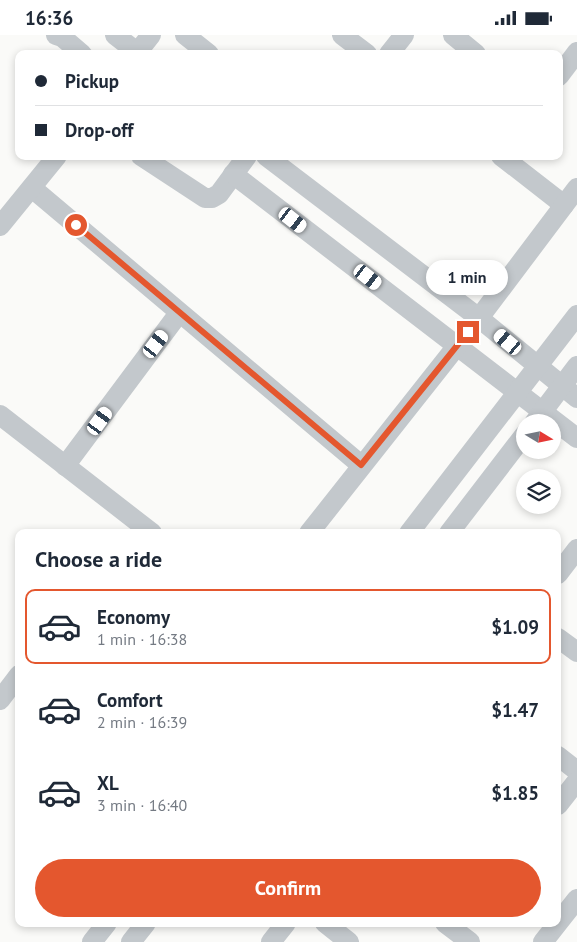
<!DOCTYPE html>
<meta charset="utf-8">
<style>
:root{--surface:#fff;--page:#f6f6f7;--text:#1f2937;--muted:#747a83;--line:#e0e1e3;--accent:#e4572e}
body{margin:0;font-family:"PT Sans",sans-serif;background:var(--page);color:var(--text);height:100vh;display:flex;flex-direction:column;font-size:19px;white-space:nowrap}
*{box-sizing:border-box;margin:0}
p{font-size:16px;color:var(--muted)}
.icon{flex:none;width:28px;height:28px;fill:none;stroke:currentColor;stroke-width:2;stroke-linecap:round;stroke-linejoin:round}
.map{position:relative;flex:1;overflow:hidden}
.side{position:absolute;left:15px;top:494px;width:546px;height:398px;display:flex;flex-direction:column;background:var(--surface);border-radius:10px;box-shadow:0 2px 8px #0003}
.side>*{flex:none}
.banner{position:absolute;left:15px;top:15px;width:548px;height:110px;border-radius:10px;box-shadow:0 2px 8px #0003;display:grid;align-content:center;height:110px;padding:0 20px;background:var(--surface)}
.needle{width:32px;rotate:100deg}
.buttons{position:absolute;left:516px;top:379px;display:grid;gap:10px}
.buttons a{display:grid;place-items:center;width:45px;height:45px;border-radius:50%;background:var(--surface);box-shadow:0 2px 8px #0003;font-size:25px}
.end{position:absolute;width:22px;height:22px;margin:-11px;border:6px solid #e4572e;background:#fff;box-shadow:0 0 0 2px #fff}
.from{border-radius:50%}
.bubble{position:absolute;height:35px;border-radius:18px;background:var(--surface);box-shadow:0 2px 8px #0003;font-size:16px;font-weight:600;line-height:35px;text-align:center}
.car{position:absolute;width:15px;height:30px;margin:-15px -8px;border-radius:6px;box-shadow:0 0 4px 1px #0007;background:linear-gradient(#fff 24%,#345 0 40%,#fff 0 76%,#345 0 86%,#fff 0)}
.banner b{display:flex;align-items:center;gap:18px;height:48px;font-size:19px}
.banner b+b{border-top:1px solid var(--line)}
.banner i{width:12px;height:12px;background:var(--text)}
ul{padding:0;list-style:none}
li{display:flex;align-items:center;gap:15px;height:75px;margin:0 10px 8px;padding:0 10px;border:2px solid transparent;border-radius:10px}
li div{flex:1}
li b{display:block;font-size:19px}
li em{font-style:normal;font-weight:600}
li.on{border-color:var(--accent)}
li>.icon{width:45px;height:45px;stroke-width:1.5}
h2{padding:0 20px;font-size:22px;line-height:60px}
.cta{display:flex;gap:10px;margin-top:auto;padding:10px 20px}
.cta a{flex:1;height:58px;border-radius:30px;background:var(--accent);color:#fff;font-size:20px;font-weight:600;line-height:58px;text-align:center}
.status{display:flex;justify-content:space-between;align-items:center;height:35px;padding:0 25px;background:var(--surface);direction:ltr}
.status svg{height:14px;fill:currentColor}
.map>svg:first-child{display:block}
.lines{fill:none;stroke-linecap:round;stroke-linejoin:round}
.street{stroke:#c3c8cc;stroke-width:20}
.route{stroke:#e4572e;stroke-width:6}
</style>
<div class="status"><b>16:36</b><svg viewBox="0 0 49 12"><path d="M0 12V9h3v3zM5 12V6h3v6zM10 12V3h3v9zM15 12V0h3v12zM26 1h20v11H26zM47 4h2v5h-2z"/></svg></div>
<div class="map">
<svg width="577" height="907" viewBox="0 0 577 907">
<rect width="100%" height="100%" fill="#fafaf8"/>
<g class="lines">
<!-- street -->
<g class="street">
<path d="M56,0L62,2L82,19"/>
<path d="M115,0L137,17"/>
<path d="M185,0L209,19"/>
<path d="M342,0L367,19"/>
<path d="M453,0L476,19"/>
<path d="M136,19L151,0"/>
<path d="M389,19L404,0"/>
<path d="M559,41L577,17"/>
<path d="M141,121L205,163H212L219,159L247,121"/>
<path d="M266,121L479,283L577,363"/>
<path d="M501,121L564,170"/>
<path d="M233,139L577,403"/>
<path d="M32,153L361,430"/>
<path d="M0,191L57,121"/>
<path d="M0,380L152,498"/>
<path d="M534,388L577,331"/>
<path d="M65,431L179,278"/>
<path d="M309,498L479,283L577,153"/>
<path d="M409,498L577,280"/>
<path d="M449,498L525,399"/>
<path d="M558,539L577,514"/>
<path d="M558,603L577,617"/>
<path d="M0,665L19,640"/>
<path d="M558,721L577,736"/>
<path d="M558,770L577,746"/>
<path d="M325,888L349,907"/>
<path d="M445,888L470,907"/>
<path d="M92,907L107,888"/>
<path d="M131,907L146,888"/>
<path d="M271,907L286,888"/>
<path d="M543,907L577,864"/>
</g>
</g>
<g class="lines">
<!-- route -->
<path class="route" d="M76,190L361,430L468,297"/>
</g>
</svg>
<div class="buttons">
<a><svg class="needle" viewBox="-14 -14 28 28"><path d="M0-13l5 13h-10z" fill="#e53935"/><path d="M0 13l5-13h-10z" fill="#747a83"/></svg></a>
<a><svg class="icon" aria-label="layers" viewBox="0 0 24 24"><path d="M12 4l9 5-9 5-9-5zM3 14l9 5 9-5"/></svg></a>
</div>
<i class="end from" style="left:76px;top:190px"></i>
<i class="end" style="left:468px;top:297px"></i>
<div class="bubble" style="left:426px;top:225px;width:82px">1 min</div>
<i class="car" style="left:293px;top:185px;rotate:128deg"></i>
<i class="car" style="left:368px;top:242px;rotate:128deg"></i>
<i class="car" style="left:508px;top:307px;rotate:310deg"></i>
<i class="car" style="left:156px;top:309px;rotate:37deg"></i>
<i class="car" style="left:100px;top:386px;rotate:36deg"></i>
<div class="banner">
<b><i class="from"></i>Pickup</b>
<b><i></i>Drop-off</b>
</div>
<section class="side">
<h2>Choose a ride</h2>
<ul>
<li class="on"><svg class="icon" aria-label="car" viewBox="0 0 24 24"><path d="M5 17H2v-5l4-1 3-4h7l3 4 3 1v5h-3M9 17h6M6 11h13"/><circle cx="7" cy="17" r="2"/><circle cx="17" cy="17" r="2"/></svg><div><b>Economy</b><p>1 min · 16:38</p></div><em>$1.09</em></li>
<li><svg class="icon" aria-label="car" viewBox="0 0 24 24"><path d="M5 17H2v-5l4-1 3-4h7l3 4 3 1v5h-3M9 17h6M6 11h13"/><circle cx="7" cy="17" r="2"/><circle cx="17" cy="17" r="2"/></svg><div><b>Comfort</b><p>2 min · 16:39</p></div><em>$1.47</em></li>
<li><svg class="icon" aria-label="car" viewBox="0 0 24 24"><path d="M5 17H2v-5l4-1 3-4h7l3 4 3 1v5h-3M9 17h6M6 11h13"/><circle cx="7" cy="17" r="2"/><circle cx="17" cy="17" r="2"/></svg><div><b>XL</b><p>3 min · 16:40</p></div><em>$1.85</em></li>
</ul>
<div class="cta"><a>Confirm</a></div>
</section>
</div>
